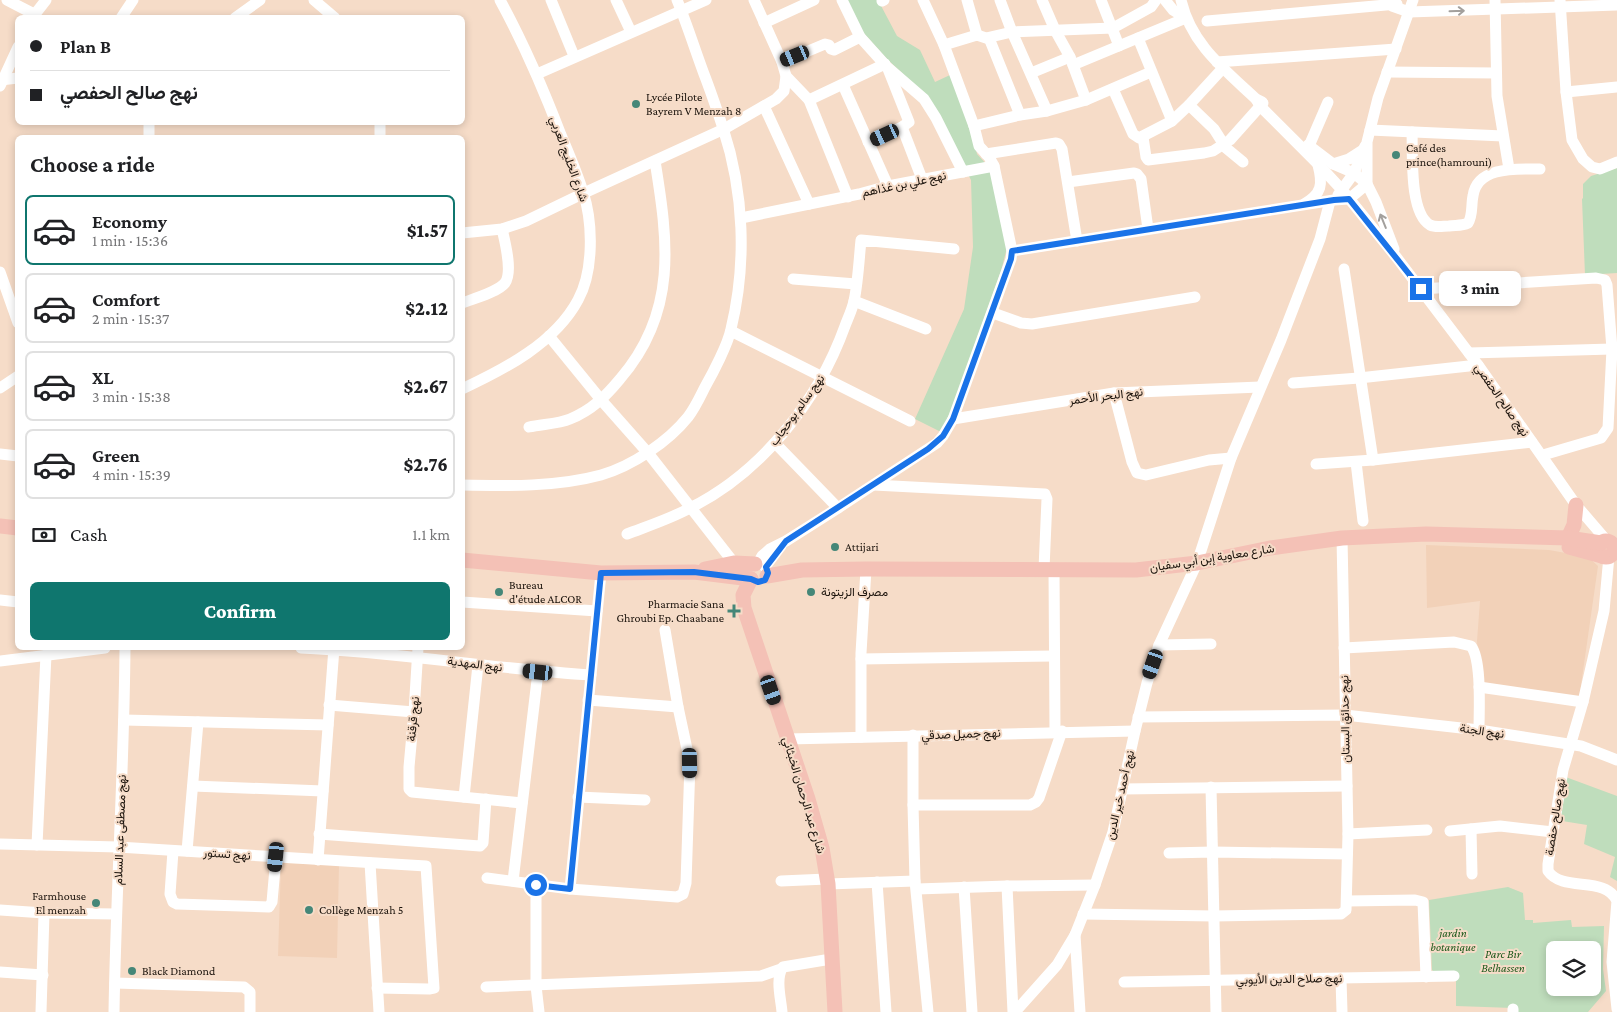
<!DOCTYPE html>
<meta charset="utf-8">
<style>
:root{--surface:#fff;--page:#f2f2f2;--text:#202124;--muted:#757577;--line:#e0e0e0;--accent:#0f766e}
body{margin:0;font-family:"Crimson Pro",Vazirmatn,serif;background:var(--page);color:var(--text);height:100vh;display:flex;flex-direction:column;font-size:19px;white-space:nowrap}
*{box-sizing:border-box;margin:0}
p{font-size:16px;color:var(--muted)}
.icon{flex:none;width:28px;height:28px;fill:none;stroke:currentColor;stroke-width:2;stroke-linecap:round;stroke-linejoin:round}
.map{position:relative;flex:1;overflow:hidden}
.drawer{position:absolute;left:15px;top:135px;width:450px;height:515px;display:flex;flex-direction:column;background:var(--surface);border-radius:8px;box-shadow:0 2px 8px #0003}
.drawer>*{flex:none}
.hud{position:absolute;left:15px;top:15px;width:450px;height:110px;border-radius:8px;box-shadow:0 2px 8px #0003;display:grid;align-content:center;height:110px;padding:0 15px;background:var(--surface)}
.controls{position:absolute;left:1546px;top:941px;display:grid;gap:10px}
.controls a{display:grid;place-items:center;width:55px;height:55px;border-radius:8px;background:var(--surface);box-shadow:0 2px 8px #0003;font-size:25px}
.end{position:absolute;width:22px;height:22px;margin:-11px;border:6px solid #1a73e8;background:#fff;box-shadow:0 0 0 2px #fff}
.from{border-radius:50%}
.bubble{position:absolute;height:35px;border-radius:8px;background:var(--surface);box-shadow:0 2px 8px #0003;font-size:16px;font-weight:800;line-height:35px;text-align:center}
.car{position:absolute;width:15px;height:30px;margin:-15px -8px;border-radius:6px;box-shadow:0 0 4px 1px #0007;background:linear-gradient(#222 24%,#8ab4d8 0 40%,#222 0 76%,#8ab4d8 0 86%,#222 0)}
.hud b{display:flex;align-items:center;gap:18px;height:48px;font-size:19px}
.hud b+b{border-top:1px solid var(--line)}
.hud i{width:12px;height:12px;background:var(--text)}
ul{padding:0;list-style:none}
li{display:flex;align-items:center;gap:15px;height:70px;margin:0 10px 8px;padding:0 5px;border:2px solid var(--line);border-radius:8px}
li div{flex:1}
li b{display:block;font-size:19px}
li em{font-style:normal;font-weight:800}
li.current{border-color:var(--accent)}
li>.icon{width:45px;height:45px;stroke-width:1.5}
h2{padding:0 15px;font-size:22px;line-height:60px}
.pay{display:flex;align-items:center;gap:12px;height:55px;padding:0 15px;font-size:19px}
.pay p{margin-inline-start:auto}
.button{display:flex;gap:10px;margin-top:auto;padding:10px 15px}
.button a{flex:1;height:58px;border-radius:8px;background:var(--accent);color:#fff;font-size:20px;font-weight:800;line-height:58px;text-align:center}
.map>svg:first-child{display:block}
.built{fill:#f2d1b8}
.green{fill:#bfddbc;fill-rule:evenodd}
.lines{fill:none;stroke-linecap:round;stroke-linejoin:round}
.minor{stroke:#fff;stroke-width:11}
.major{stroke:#f4c1b6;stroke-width:15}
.oneway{stroke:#a3a09d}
.route{stroke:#1a73e8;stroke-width:6}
.poi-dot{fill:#458778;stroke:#f6dcc8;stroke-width:2}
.labels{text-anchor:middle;stroke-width:4;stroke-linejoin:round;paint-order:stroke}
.poi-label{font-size:12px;fill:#1a120b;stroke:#f6dcc8;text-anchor:start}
.street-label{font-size:12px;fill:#1a120b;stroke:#f6dcc8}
.park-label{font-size:12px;font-style:italic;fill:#1c591b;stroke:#f6dcc8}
</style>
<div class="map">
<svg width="1617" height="1012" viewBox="0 0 1617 1012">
<rect width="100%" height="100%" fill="#f6dcc8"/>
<!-- built -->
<g class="built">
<path d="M1426,545L1549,550L1588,557L1598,566L1578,706L1481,689L1477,641L1480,601L1427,608Z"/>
<path d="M281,863L339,865L337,958L278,956Z"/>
</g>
<!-- green -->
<g class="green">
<path d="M846,0H878L897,36L920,50L935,82L950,75L971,126L977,154L989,167L1008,244L1001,271L949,417L941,432L915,419L964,309L973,247L971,180L928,97L888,60L860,29Z"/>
<path d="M1617,168V273L1585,275L1582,199L1583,198V184L1591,176Z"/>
<path d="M1563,776L1617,796V881L1610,877L1615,857L1584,844L1587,825L1556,820Z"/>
<path d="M1508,887L1523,893L1525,920H1533V923L1571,920L1572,927L1604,926L1603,969L1606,991L1588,1012H1514L1513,1008L1456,1006V971H1433L1432,970L1429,900ZM1555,950H1592V988H1555Z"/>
</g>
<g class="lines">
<!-- minor -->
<g class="minor">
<path d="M7,0L34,14"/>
<path d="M314,0L335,18"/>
<path d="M551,0L574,56"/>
<path d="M616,0L631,32"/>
<path d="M842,0L860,37L887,67L924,99L936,118L963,172"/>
<path d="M967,0L977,35"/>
<path d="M1000,0L1012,32L1047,111"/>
<path d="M1042,0L1055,30L1070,57L1086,100"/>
<path d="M1101,0L1119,46"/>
<path d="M1165,0L1173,10L1186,18"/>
<path d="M1181,0C1191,44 1224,69 1256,99L1262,102"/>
<path d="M1495,0L1497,96L1509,169"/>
<path d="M1560,0L1566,92L1572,140L1583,159L1592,167L1600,169L1617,162"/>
<path d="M882,1L884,0"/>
<path d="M1392,6L1409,12L1617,5"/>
<path d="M32,18L46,0"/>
<path d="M121,18L133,0"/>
<path d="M235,18L260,0"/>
<path d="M1207,21L1397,4"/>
<path d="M764,23L814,0"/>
<path d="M989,38L1020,115"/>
<path d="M1138,38L1172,121"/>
<path d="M944,45L977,35L986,38L1012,32L1113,28L1151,7L1156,0"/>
<path d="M782,62L825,44L829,45L831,49L834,50L860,37"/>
<path d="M1217,62L1396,49"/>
<path d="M1073,65L1186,18"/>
<path d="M1387,72L1496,73"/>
<path d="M1031,73L1070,57"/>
<path d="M537,74L706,0"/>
<path d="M786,76L809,100L848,197"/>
<path d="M0,80L18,78"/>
<path d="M843,85L888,186"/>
<path d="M0,86L18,47"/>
<path d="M1113,89L1133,134L1139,138L1172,121L1189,105L1223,68"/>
<path d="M1566,92L1617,87"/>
<path d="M1256,99L1260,106L1318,164L1343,191L1397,258L1478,365L1576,505L1607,541"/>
<path d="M809,100L885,64"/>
<path d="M1189,105L1214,129L1226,148L1243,162"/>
<path d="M764,106L809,204"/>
<path d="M149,122V138"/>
<path d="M380,122V138"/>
<path d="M974,126L1020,115L1047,111L1086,100L1151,72"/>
<path d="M902,127L922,179"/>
<path d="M1370,130L1503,136"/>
<path d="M1412,132C1413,154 1409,213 1430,225C1436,228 1443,226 1449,226C1456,225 1462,226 1468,223C1473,216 1471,205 1473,196C1477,166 1517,169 1540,169"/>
<path d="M1143,137L1146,157L1148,160L1204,153L1213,151L1230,140L1263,103"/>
<path d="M868,142L902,127L909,122L888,69"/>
<path d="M1308,145L1333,164L1354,173L1367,184L1376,202L1394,249"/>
<path d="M1309,146L1328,102"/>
<path d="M986,154L1056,143L1059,144L1062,149L1077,241"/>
<path d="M1333,164L1349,159L1363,150"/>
<path d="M1068,182L1134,173L1137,174L1141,179L1148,229"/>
<path d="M1338,195L1354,173L1365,146"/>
<path d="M1304,204C1322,194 1323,184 1318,165"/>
<path d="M741,218L859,194L888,186L994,166"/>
<path d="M462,233L502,229L526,221L584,193L724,129L776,99L784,91L786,76L782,62L754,0"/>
<path d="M1012,251L1334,200L1349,199L1367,184V142L1378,98L1413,0"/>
<path d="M1344,269L1373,460"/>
<path d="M0,272L18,323"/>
<path d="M793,279L856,284"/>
<path d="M1421,289L1596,278L1605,280L1607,285L1612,349L1608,428L1601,438L1543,455"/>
<path d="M854,301L926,329"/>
<path d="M462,303C473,299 498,292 505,283C513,272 505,242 502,229"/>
<path d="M993,313L1021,323L1032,324L1195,297"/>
<path d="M731,331L910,421"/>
<path d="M549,336L602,401L648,453L734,563"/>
<path d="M1469,353L1612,349"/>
<path d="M1293,383L1359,378L1478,365"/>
<path d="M0,388L18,376"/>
<path d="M462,389C505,369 555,343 578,300C594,271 593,222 583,192C577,172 569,154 561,135C543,88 524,44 500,0"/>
<path d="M1114,393L1132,462L1137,473L1146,475L1209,460L1231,458"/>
<path d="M953,419L1114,393L1260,387"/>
<path d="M529,427C542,424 558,424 570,419C592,410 606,396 620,379C678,312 668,241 655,161"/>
<path d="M775,443L838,508"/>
<path d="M0,454L18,456"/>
<path d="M1356,462L1363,521"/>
<path d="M1316,464L1373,460L1532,442"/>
<path d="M462,485C508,486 557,487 601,475C632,466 668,442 688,417C695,408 700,397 705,387C713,373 728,344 731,329C747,263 744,192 723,128C717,110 711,92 704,74C695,50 687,24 677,0"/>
<path d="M874,485L1045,494L1047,499L1044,569"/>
<path d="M627,534C648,526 670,519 690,508C762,472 818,401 845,326C848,318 852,310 854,301C858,282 859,260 861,240L954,249"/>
<path d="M1609,556L1604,611L1583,702L1563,770L1548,864V871C1563,893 1605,875 1617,901L1612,962L1617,1009"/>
<path d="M758,563L762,556L770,549L786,541L838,508L937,443L943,436L953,419L1011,259L1012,251L994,166L989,157L979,146L974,126L944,45L923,0"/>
<path d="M765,567L781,546"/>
<path d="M1054,569L1055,732"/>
<path d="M0,600L18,602"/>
<path d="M462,602L597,611"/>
<path d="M1159,645L1211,644"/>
<path d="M301,648C398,652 494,669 591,675"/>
<path d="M418,648L414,712L409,767V789L412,792L522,803"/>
<path d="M1344,648L1454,642L1471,646C1482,660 1479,711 1479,730"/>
<path d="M861,659L1054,656"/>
<path d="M0,661L105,648"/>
<path d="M1479,687L1583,702"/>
<path d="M588,700L678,707"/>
<path d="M329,705L414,712"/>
<path d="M1138,717L1345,715L1479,730L1581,746L1617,760"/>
<path d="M124,720L328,725"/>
<path d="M913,735V805L915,881L928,1012"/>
<path d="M861,737V653L866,569"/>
<path d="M788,739L1135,731"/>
<path d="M193,786L323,791"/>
<path d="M1211,787L1216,1012"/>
<path d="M1123,789L1347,786"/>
<path d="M464,797L478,665"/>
<path d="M578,797L645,800"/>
<path d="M913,805H1030L1036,802L1039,798L1062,731"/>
<path d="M1471,829L1472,874"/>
<path d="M1450,831L1500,826L1553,832"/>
<path d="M319,834L480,846L483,843L486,799"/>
<path d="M1348,834L1427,830"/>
<path d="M0,844L118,847L426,866L434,988L429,989L377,988"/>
<path d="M37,845L46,655"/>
<path d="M173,851L170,894L173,902L177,904L269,907L272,902L276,857"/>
<path d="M187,851L198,722"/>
<path d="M1169,853L1213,852L1347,854"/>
<path d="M318,860L334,648"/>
<path d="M370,863L379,1012"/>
<path d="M487,878L570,889L677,897L683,894L686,883L690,763L678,707L665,630"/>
<path d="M513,881L538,672"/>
<path d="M781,881L827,879"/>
<path d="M877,882L886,1012"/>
<path d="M828,884L915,881"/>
<path d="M536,885V986L539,1012"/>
<path d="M1007,886L1013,1012"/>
<path d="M964,887L972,1012"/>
<path d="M570,889L601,573"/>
<path d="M917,889L1007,886L1095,885"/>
<path d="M1347,901L1415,900L1423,902L1426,977"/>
<path d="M0,910L44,913L116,914"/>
<path d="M1083,914L1214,916L1341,914L1346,910L1348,834L1342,538"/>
<path d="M1075,935L1080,1012"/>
<path d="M0,972L43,975"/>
<path d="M1341,979L1342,1012"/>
<path d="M1124,982L1454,976"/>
<path d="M115,983L244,987L250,992V1012"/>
<path d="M486,987L761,976L781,969"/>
<path d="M41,1012L44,913"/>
<path d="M114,1012C116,890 124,769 125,648"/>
<path d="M782,1012C781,999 775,978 783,967L831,959"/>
<path d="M1015,1012L1057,965L1075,935L1095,885L1113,832L1135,731L1147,683L1159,645L1197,563L1231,458L1281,340L1320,239L1330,201"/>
<path d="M1513,1012V1009"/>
</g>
<!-- major -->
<g class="major">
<path d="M0,526L18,528"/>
<path d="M1568,538L1574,525L1576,505"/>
<circle cx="1606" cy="549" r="8"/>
<path d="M1569,547L1602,556"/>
<path d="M462,560L601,573L694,572L751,579"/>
<path d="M705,569L734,563L755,564"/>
<path d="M767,576L802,570L866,569L1136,570L1197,563L1270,548L1342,538L1426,534L1568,538L1601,543"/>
<path d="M751,579L743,595L744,608L808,799L822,848L828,884L835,1012"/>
</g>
</g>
<!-- one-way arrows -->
<defs><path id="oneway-shaft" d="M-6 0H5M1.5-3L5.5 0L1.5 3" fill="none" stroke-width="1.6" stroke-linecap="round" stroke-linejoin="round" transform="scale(1.25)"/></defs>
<g class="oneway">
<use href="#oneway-shaft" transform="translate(1457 11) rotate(-2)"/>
<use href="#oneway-shaft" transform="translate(1383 221) rotate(-112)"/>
</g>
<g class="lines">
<!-- route -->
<path class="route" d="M536,885L570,889L601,573L694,572L751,579L758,582L765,580L768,573L766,567L786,541L928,449L943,436L953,419L1011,259L1012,251L1334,200L1349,199L1421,289"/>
</g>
<!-- markers -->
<g class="poi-dot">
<circle cx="636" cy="104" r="5"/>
<circle cx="1396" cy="155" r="5"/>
<circle cx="835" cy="547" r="5"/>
<circle cx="499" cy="592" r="5"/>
<circle cx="811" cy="592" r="5"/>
<path d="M731.5 603.5h5v5h5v5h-5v5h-5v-5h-5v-5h5z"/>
<circle cx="96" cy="903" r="5"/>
<circle cx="309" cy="910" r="5"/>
<circle cx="132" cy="971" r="5"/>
</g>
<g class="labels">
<!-- poi labels -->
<g class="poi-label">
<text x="646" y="101">Lycée Pilote<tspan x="646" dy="14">Bayrem V Menzah 8</tspan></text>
<text x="1406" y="152">Café des<tspan x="1406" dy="14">prince(hamrouni)</tspan></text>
<text x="845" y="551">Attijari</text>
<text x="509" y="589">Bureau<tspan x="509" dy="14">d'étude ALCOR</tspan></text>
<text x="821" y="596">مصرف الزيتونة</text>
<text x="724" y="608" text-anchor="end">Pharmacie Sana<tspan x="724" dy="14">Ghroubi Ep. Chaabane</tspan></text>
<text x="86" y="900" text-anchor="end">Farmhouse<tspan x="86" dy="14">El menzah</tspan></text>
<text x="319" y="914">Collège Menzah 5</text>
<text x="142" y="975">Black Diamond</text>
</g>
<!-- street labels -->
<g class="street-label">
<text transform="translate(569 159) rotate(70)" y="4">شارع الخليج العربي</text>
<text transform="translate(904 184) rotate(-12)" y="4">نهج علي بن غذاهم</text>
<text transform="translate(1106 396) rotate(-7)" y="4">نهج البحر الأحمر</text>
<text transform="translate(1502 400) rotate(55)" y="4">نهج صالح الحفصي</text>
<text transform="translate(797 410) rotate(-54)" y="4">نهج سالم بوحجاب</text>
<text transform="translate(1212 558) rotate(-9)" y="4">شارع معاوية إبن أبي سفيان</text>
<text transform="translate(475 664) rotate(7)" y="4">نهج المهدية</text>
<text transform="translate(413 719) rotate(-85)" y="4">نهج قرقنة</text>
<text transform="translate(1345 719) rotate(-91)" y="4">نهج حدائق البستان</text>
<text transform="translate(1482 731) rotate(8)" y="4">نهج الجنة</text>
<text transform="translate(961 734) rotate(-2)" y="4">نهج جميل صدقي</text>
<text transform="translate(804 795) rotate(73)" y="4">شارع عبد الرحمان الخبثاني</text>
<text transform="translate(1120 795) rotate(-77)" y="4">نهج أحمد خير الدين</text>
<text transform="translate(1555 817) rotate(-81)" y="4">نهج صالح حفصة</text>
<text transform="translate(120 830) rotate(-88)" y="4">نهج مصطفى عبد السلام</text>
<text transform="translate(227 854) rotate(4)" y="4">نهج تستور</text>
<text transform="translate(1289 979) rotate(-1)" y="4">نهج صلاح الدين الأيوبي</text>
</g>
<!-- park labels -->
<g class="park-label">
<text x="1453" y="937">jardin<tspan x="1453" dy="14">botanique</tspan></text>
<text x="1503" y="958">Parc Bir<tspan x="1503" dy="14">Belhassen</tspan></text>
</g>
</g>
</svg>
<div class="controls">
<a><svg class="icon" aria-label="layers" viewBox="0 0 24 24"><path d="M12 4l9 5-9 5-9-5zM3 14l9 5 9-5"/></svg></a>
</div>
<i class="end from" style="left:536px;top:885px"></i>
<i class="end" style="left:1421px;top:289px"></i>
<div class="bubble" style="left:1439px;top:271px;width:82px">3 min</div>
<i class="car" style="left:795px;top:56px;rotate:248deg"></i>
<i class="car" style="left:885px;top:135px;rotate:245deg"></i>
<i class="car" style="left:1153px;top:664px;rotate:199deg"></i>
<i class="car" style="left:538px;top:672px;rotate:276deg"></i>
<i class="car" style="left:771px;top:690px;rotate:161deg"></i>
<i class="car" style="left:690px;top:763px;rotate:179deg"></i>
<i class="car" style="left:276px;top:857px;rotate:186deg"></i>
<div class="hud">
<b><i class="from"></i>Plan B</b>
<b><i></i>نهج صالح الحفصي</b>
</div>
<section class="drawer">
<h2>Choose a ride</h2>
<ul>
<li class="current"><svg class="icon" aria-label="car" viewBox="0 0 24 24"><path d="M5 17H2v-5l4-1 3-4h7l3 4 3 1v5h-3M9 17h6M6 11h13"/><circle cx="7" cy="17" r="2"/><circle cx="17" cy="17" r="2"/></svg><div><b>Economy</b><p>1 min · 15:36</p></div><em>$1.57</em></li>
<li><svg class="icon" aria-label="car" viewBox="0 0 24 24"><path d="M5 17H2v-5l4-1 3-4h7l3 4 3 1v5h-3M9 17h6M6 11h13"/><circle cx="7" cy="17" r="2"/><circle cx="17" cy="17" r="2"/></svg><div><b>Comfort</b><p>2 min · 15:37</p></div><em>$2.12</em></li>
<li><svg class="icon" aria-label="car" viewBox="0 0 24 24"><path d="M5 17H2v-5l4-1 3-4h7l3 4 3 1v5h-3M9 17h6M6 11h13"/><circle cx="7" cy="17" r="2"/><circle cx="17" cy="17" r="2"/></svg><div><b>XL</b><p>3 min · 15:38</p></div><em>$2.67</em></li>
<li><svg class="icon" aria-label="car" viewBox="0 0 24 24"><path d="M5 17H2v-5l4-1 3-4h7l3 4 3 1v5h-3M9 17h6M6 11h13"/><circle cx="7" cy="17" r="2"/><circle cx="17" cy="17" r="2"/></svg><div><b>Green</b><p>4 min · 15:39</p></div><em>$2.76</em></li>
</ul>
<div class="pay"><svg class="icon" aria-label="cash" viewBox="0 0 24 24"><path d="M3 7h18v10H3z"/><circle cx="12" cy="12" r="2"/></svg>Cash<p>1.1 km</p></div>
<div class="button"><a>Confirm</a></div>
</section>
</div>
